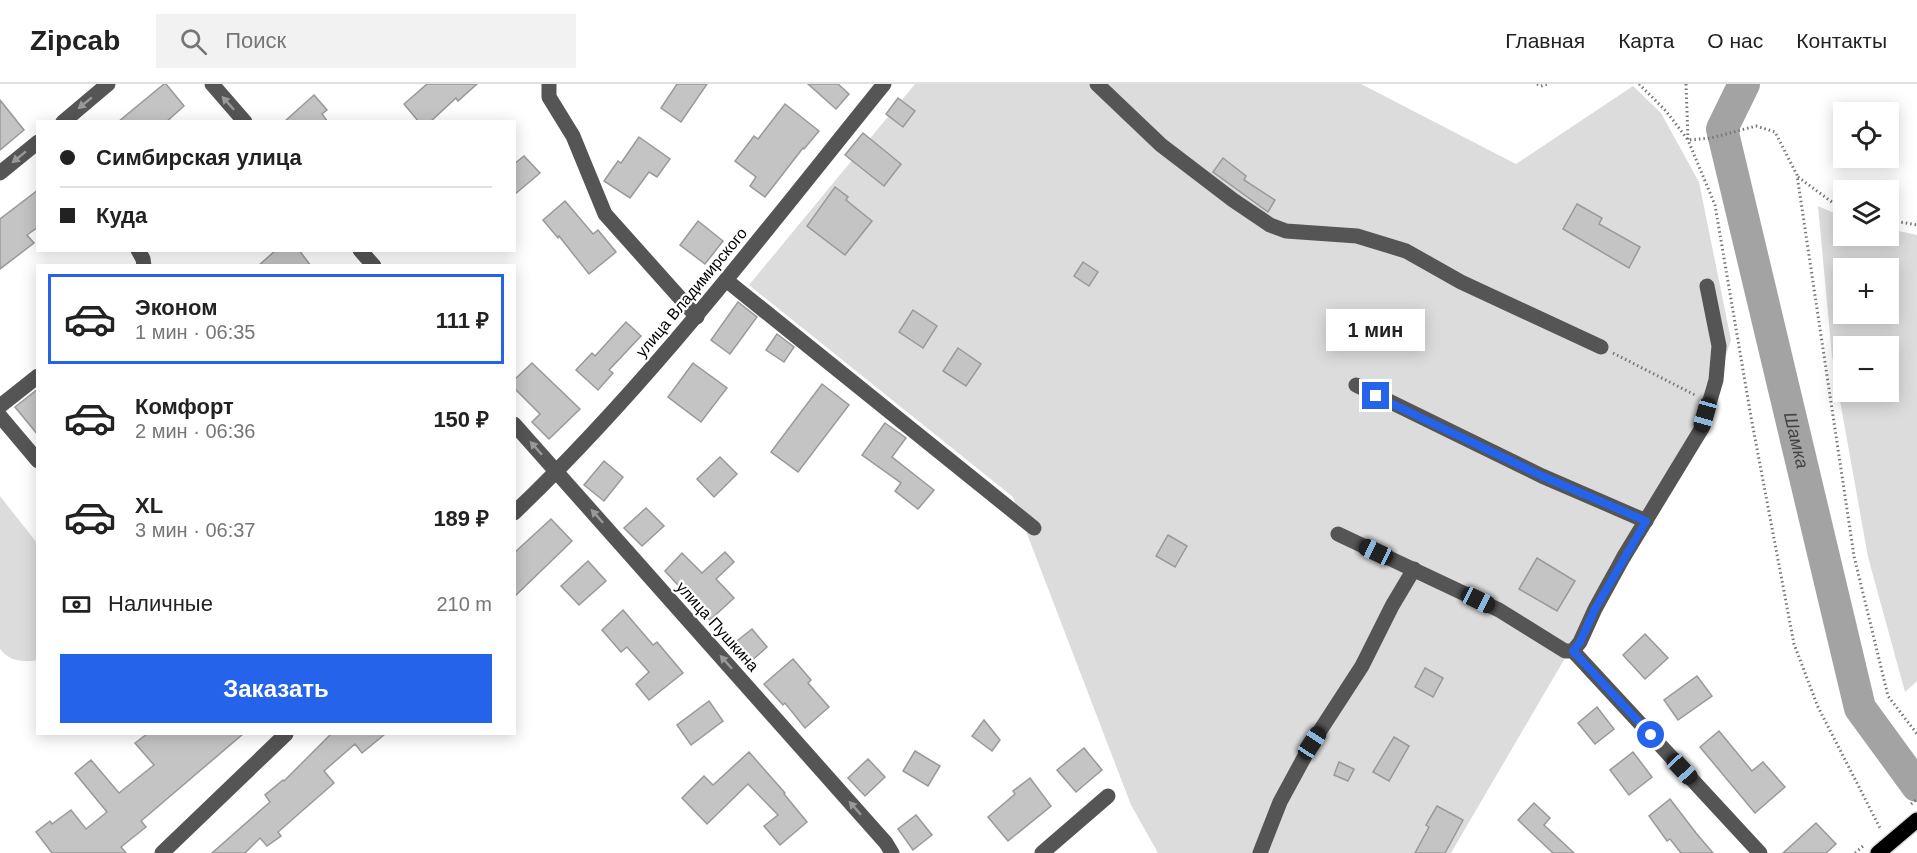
<!DOCTYPE html>
<html lang="ru">
<meta charset="utf-8">
<style>
:root{--surface:#fff;--page:#f2f2f2;--text:#222;--muted:#767676;--line:#e0e0e0;--accent:#2563eb}
body{margin:0;font-family:Arial,sans-serif;background:var(--page);color:var(--text);height:100vh;display:flex;flex-direction:column;font-size:22px;white-space:nowrap}
*{box-sizing:border-box;margin:0}
p{font-size:20px;color:var(--muted)}
.icon{flex:none;width:33px;height:33px;fill:none;stroke:currentColor;stroke-width:2;stroke-linecap:round;stroke-linejoin:round}
.map{position:relative;flex:1;overflow:hidden}
.drawer{position:absolute;left:36px;top:180px;width:480px;height:471px;display:flex;flex-direction:column;background:var(--surface);border-radius:0px;box-shadow:0 3px 15px #0003}
.drawer>*{flex:none}
.top-card{position:absolute;left:36px;top:36px;width:480px;height:132px;border-radius:0px;box-shadow:0 3px 15px #0003;display:grid;align-content:center;height:132px;padding:0 24px;background:var(--surface)}
.controls{position:absolute;left:1833px;top:18px;display:grid;gap:12px}
.controls a{display:grid;place-items:center;width:66px;height:66px;border-radius:0px;background:var(--surface);box-shadow:0 3px 15px #0003;font-size:30px}
.end{position:absolute;width:27px;height:27px;margin:-14px;border:8px solid #2563eb;background:#fff;box-shadow:0 0 0 3px #fff}
.from{border-radius:50%}
.bubble{position:absolute;height:42px;border-radius:0px;background:var(--surface);box-shadow:0 3px 15px #0003;font-size:20px;font-weight:600;line-height:42px;text-align:center}
.car{position:absolute;width:18px;height:36px;margin:-18px -9px;border-radius:8px;box-shadow:0 0 4px 2px #0007;background:linear-gradient(#222 24%,#8ab4d8 0 40%,#222 0 76%,#8ab4d8 0 86%,#222 0)}
.top-card b{display:flex;align-items:center;gap:21px;height:57px;font-size:22px}
.top-card b+b{border-top:2px solid var(--line)}
.top-card i{width:15px;height:15px;background:var(--text)}
ul{padding:10px 0 0;list-style:none}
li{display:flex;align-items:center;gap:18px;height:90px;margin:0 12px 9px;padding:0 12px;border:3px solid transparent;border-radius:0px}
li div{flex:1}
li b{display:block;font-size:22px}
li em{font-style:normal;font-weight:600}
li.selected{border-color:var(--accent)}
li>.icon{width:54px;height:54px;stroke-width:1.5}
.pay{display:flex;align-items:center;gap:15px;height:66px;padding:0 24px;font-size:22px}
.pay p{margin-inline-start:auto}
.button{display:flex;gap:12px;margin-top:auto;padding:12px 24px}
.button a{flex:1;height:69px;border-radius:0px;background:var(--accent);color:#fff;font-size:24px;font-weight:600;line-height:69px;text-align:center}
header{display:flex;align-items:center;gap:36px;box-sizing:border-box;height:84px;padding:0 30px;background:var(--surface);border-bottom:2px solid var(--line)}
header strong{font-size:28px}
nav{display:flex;gap:33px;margin-inline-start:auto;font-size:21px}
.search{width:420px;height:54px;background:var(--page);display:flex;align-items:center;gap:15px;box-sizing:border-box;padding:0 21px;border-radius:0px;color:var(--muted);font-size:22px}
.map>svg:first-child{display:block}
.green{fill:#dcdcdc;fill-rule:evenodd}
.lines{fill:none;stroke-linecap:round;stroke-linejoin:round}
.river{stroke:#a3a3a3;stroke-width:32}
.building{fill:#c4c4c4;stroke:#999;stroke-width:1.5}
.major-casing{stroke:#dbdbdb;stroke-width:18}
.path{stroke:#777;stroke-width:3;stroke-dasharray:1.5 3;stroke-linecap:butt}
.minor{stroke:#555;stroke-width:15}
.major{stroke:#000;stroke-width:15}
.oneway{fill:#999}
.route{stroke:#2563eb;stroke-width:8}
.labels{text-anchor:middle;stroke-width:4.5;stroke-linejoin:round;paint-order:stroke}
.street-label{font-size:16px;fill:#000;stroke:#fff}
.water-label{font-size:18px;font-style:italic;fill:#444;stroke:#fff}
</style>
<header>
<strong>Zipcab</strong>
<div class="search"><svg class="icon" aria-label="search" viewBox="0 0 24 24"><circle cx="10" cy="10" r="6"/><path d="M15 15l6 6"/></svg>Поиск</div>
<nav><a>Главная</a><a>Карта</a><a>О нас</a><a>Контакты</a></nav>
</header>
<div class="map">
<svg width="1917" height="769" viewBox="0 0 1917 769">
<rect width="100%" height="100%" fill="#fff"/>
<!-- green -->
<g class="green">
<path d="M915,0H1361L1516,80L1633,2L1661,29L1699,98L1731,256L1707,330L1609,483L1582,545L1451,769H1158L1131,721L1013,413L749,201Z"/>
<path d="M1818,122L1843,133L1844,152H1888L1889,145L1917,151V597L1905,608L1868,473L1832,272ZM1844,184H1888V230H1844ZM1844,262H1888V308H1844Z"/>
<path d="M0,412L37,459V576C24,579 9,577 0,565Z"/>
</g>
<g class="lines">
<!-- river -->
<path class="river" id="s1" d="M1744,0L1722,45L1860,624L1917,702"/>
</g>
<!-- building -->
<g class="building">
<path d="M164,0H166L184,22L166,38H118Z"/>
<path d="M427,0H477L458,17L456,14L430,38H419L404,20Z"/>
<path d="M677,0H707L681,38L661,24Z"/>
<path d="M808,0H838L849,10L836,25Z"/>
<path d="M314,11L327,26L322,30L328,38H284Z"/>
<path d="M898,14L915,27L903,43L886,30Z"/>
<path d="M0,16L24,46L0,66Z"/>
<path d="M785,20L819,47L804,65L803,64L765,113L750,102L756,93L735,77L754,52L758,55Z"/>
<path d="M863,49L901,80L884,102L845,71Z"/>
<path d="M639,53L670,75L657,93L649,88L630,114L604,97L618,77L621,79Z"/>
<path d="M524,72L540,89L514,111V80Z"/>
<path d="M1223,74L1246,92L1244,96L1275,116L1268,128L1213,88Z"/>
<path d="M835,103L848,113L846,116L872,137L845,171L807,142Z"/>
<path d="M38,106V143L27,151L34,159L0,185V135Z"/>
<path d="M565,117L593,150L598,146L616,168L589,190L559,152L558,154L543,136Z"/>
<path d="M1577,120L1602,134L1599,140L1640,163L1629,184L1563,145Z"/>
<path d="M698,137L723,157L705,180L680,161Z"/>
<path d="M276,166H299L311,182H258Z"/>
<path d="M1083,178L1098,188L1089,202L1074,192Z"/>
<path d="M738,218L757,233L730,270L711,256Z"/>
<path d="M913,226L937,242L923,264L899,248Z"/>
<path d="M626,238L641,252L609,286L613,289L598,306L576,286L592,269L595,272Z"/>
<path d="M777,250L794,263L784,278L766,266Z"/>
<path d="M958,264L981,280L966,302L943,287Z"/>
<path d="M532,279L580,325L549,355L532,338L540,330L514,304V296Z"/>
<path d="M693,279L727,304L701,338L668,313Z"/>
<path d="M822,300L849,321L798,388L771,368Z"/>
<path d="M38,305V351L15,323Z"/>
<path d="M885,339L906,354L892,373L934,406L918,425L895,407L901,399L862,371Z"/>
<path d="M720,373L737,390L714,413L697,395Z"/>
<path d="M604,377L623,393L604,417L584,401Z"/>
<path d="M646,424L664,442L642,462L624,444Z"/>
<path d="M551,435L572,457L514,513V469Z"/>
<path d="M1168,451L1187,462L1175,483L1156,472Z"/>
<path d="M725,468L734,478L716,495L734,514L710,536L665,487L682,469L702,489Z"/>
<path d="M1537,474L1575,497L1557,527L1519,505Z"/>
<path d="M588,477L606,497L579,521L561,502Z"/>
<path d="M623,526L653,561L657,558L683,589L649,616L636,600L649,588L627,563L621,568L602,546Z"/>
<path d="M752,545L767,563L749,579L733,560Z"/>
<path d="M1645,550L1668,574L1645,595L1623,571Z"/>
<path d="M793,575L811,596L808,599L829,623L805,644L785,619L783,621L764,600Z"/>
<path d="M1425,584L1443,594L1433,613L1415,603Z"/>
<path d="M1697,592L1712,612L1678,636L1664,616Z"/>
<path d="M709,617L723,637L691,661L677,641Z"/>
<path d="M1597,623L1614,645L1595,660L1578,639Z"/>
<path d="M984,636L1000,656L992,667L972,652Z"/>
<path d="M1719,647L1752,687L1763,678L1785,703L1755,729L1700,663Z"/>
<path d="M147,650H243L141,737L146,743L121,763L126,769H52L36,748L50,737L52,740L71,726L86,745L107,728L75,689L91,676L119,709L154,681L135,659Z"/>
<path d="M331,650H385L362,669L355,660L324,687L334,699L278,748L281,752L267,762L260,754L245,769H212L270,718L265,711L283,696L284,697Z"/>
<path d="M1394,653L1409,662L1389,697L1373,688Z"/>
<path d="M1084,664L1102,686L1076,708L1057,686Z"/>
<path d="M915,667L940,682L928,702L903,687Z"/>
<path d="M749,668L785,709L784,710L807,738L780,761L764,742L778,731L748,700L707,740L682,714L704,692L713,701Z"/>
<path d="M1633,668L1652,693L1629,711L1610,686Z"/>
<path d="M868,675L885,693L865,712L848,694Z"/>
<path d="M1339,678L1354,685L1348,697L1334,691Z"/>
<path d="M1030,694L1051,722L1008,757L988,733L1015,710L1013,707Z"/>
<path d="M1670,715L1696,749L1713,769H1681L1670,755L1667,757L1649,732Z"/>
<path d="M1534,719L1550,734L1544,741L1574,769H1553L1518,736Z"/>
<path d="M1437,722L1463,736L1445,769H1415L1429,743L1426,741Z"/>
<path d="M916,731L932,751L913,766L898,745Z"/>
<path d="M1816,739L1836,760L1826,769H1783Z"/>
</g>
<g class="lines">
<!-- major casing -->
<g class="major-casing">
<path id="major" d="M1878,769L1917,736"/>
</g>
<!-- path -->
<g class="path">
<path d="M1537,0L1541,2L1548,0"/>
<path d="M1639,0L1666,27L1688,56L1711,54L1756,42L1775,48L1797,91L1854,472L1888,612L1917,650"/>
<path d="M1686,0L1688,56L1715,121L1751,333L1794,560L1818,623L1881,746"/>
<path d="M1798,93L1844,127"/>
<path d="M1888,136L1917,141"/>
<path d="M1613,269L1695,311"/>
<path d="M1911,720L1917,715"/>
<path d="M1855,769L1863,762"/>
</g>
<!-- minor -->
<g class="minor">
<path d="M212,0L245,38"/>
<path d="M549,0V13L573,52L605,130L697,233"/>
<path d="M1097,0L1161,61L1233,116L1270,141L1286,147L1357,152L1406,167L1461,198L1601,263"/>
<path d="M63,38L108,0"/>
<path d="M0,89L38,58"/>
<path d="M138,166L143,175L144,182"/>
<path d="M360,166L374,182"/>
<path d="M726,196L1034,444"/>
<path d="M1356,301L1542,392L1646,437"/>
<path d="M0,322L38,292"/>
<path d="M0,332L38,377"/>
<path d="M514,340L886,759L892,769"/>
<path d="M514,429C651,298 765,147 884,0"/>
<path d="M1338,450L1499,526L1565,567H1573L1580,558L1595,525L1623,474L1702,344L1716,296L1719,262L1707,202"/>
<path d="M1573,567L1760,769"/>
<path d="M162,769L286,650"/>
<path d="M1042,769L1108,712"/>
<path d="M1260,769L1280,718L1312,659L1362,582L1392,522L1414,485"/>
</g>
<!-- major -->
<use href="#major" class="major"/>
</g>
<!-- one-way arrows -->
<defs><path id="oneway-solid" d="M-6-.8H1V-3.2L6.5 0L1 3.2V.8H-6Z" transform="scale(1.5)"/></defs>
<g class="oneway">
<use href="#oneway-solid" transform="translate(85 19) rotate(141)"/>
<use href="#oneway-solid" transform="translate(228 19) rotate(-132)"/>
<use href="#oneway-solid" transform="translate(19 73) rotate(141)"/>
<use href="#oneway-solid" transform="translate(536 364) rotate(-132)"/>
<use href="#oneway-solid" transform="translate(597 432) rotate(-132)"/>
<use href="#oneway-solid" transform="translate(726 578) rotate(-132)"/>
<use href="#oneway-solid" transform="translate(855 724) rotate(-132)"/>
</g>
<g class="lines">
<!-- route -->
<path class="route" d="M1376,312L1542,392L1646,437L1595,525L1580,558L1573,567L1651,651"/>
</g>
<g class="labels">
<!-- street labels -->
<g class="street-label">
<text transform="translate(691 208) rotate(-50)" y="6">улица Владимирского</text>
<text transform="translate(718 542) rotate(48)" y="6">улица Пушкина</text>
</g>
<!-- water labels -->
<g class="water-label">
<text dy="6" stroke="none"><textPath href="#s1" startOffset="370">Шамка</textPath></text>
</g>
</g>
</svg>
<div class="controls">
<a><svg class="icon" aria-label="locate" viewBox="0 0 24 24"><circle cx="12" cy="12" r="6"/><path d="M12 2v4M12 18v4M2 12h4M18 12h4"/></svg></a>
<a><svg class="icon" aria-label="layers" viewBox="0 0 24 24"><path d="M12 4l9 5-9 5-9-5zM3 14l9 5 9-5"/></svg></a>
<a>+</a>
<a>−</a>
</div>
<i class="end from" style="left:1651px;top:651px"></i>
<i class="end" style="left:1376px;top:312px"></i>
<div class="bubble" style="left:1326px;top:225px;width:99px">1 мин</div>
<i class="car" style="left:1705px;top:331px;rotate:196deg"></i>
<i class="car" style="left:1376px;top:468px;rotate:295deg"></i>
<i class="car" style="left:1478px;top:516px;rotate:116deg"></i>
<i class="car" style="left:1312px;top:659px;rotate:33deg"></i>
<i class="car" style="left:1682px;top:685px;rotate:137deg"></i>
<div class="top-card">
<b><i class="from"></i>Симбирская улица</b>
<b><i></i>Куда</b>
</div>
<section class="drawer">
<ul>
<li class="selected"><svg class="icon" aria-label="car" viewBox="0 0 24 24"><path d="M5 17H2v-5l4-1 3-4h7l3 4 3 1v5h-3M9 17h6M6 11h13"/><circle cx="7" cy="17" r="2"/><circle cx="17" cy="17" r="2"/></svg><div><b>Эконом</b><p>1 мин · 06:35</p></div><em>111 ₽</em></li>
<li><svg class="icon" aria-label="car" viewBox="0 0 24 24"><path d="M5 17H2v-5l4-1 3-4h7l3 4 3 1v5h-3M9 17h6M6 11h13"/><circle cx="7" cy="17" r="2"/><circle cx="17" cy="17" r="2"/></svg><div><b>Комфорт</b><p>2 мин · 06:36</p></div><em>150 ₽</em></li>
<li><svg class="icon" aria-label="car" viewBox="0 0 24 24"><path d="M5 17H2v-5l4-1 3-4h7l3 4 3 1v5h-3M9 17h6M6 11h13"/><circle cx="7" cy="17" r="2"/><circle cx="17" cy="17" r="2"/></svg><div><b>XL</b><p>3 мин · 06:37</p></div><em>189 ₽</em></li>
</ul>
<div class="pay"><svg class="icon" aria-label="cash" viewBox="0 0 24 24"><path d="M3 7h18v10H3z"/><circle cx="12" cy="12" r="2"/></svg>Наличные<p>210 m</p></div>
<div class="button"><a>Заказать</a></div>
</section>
</div>
